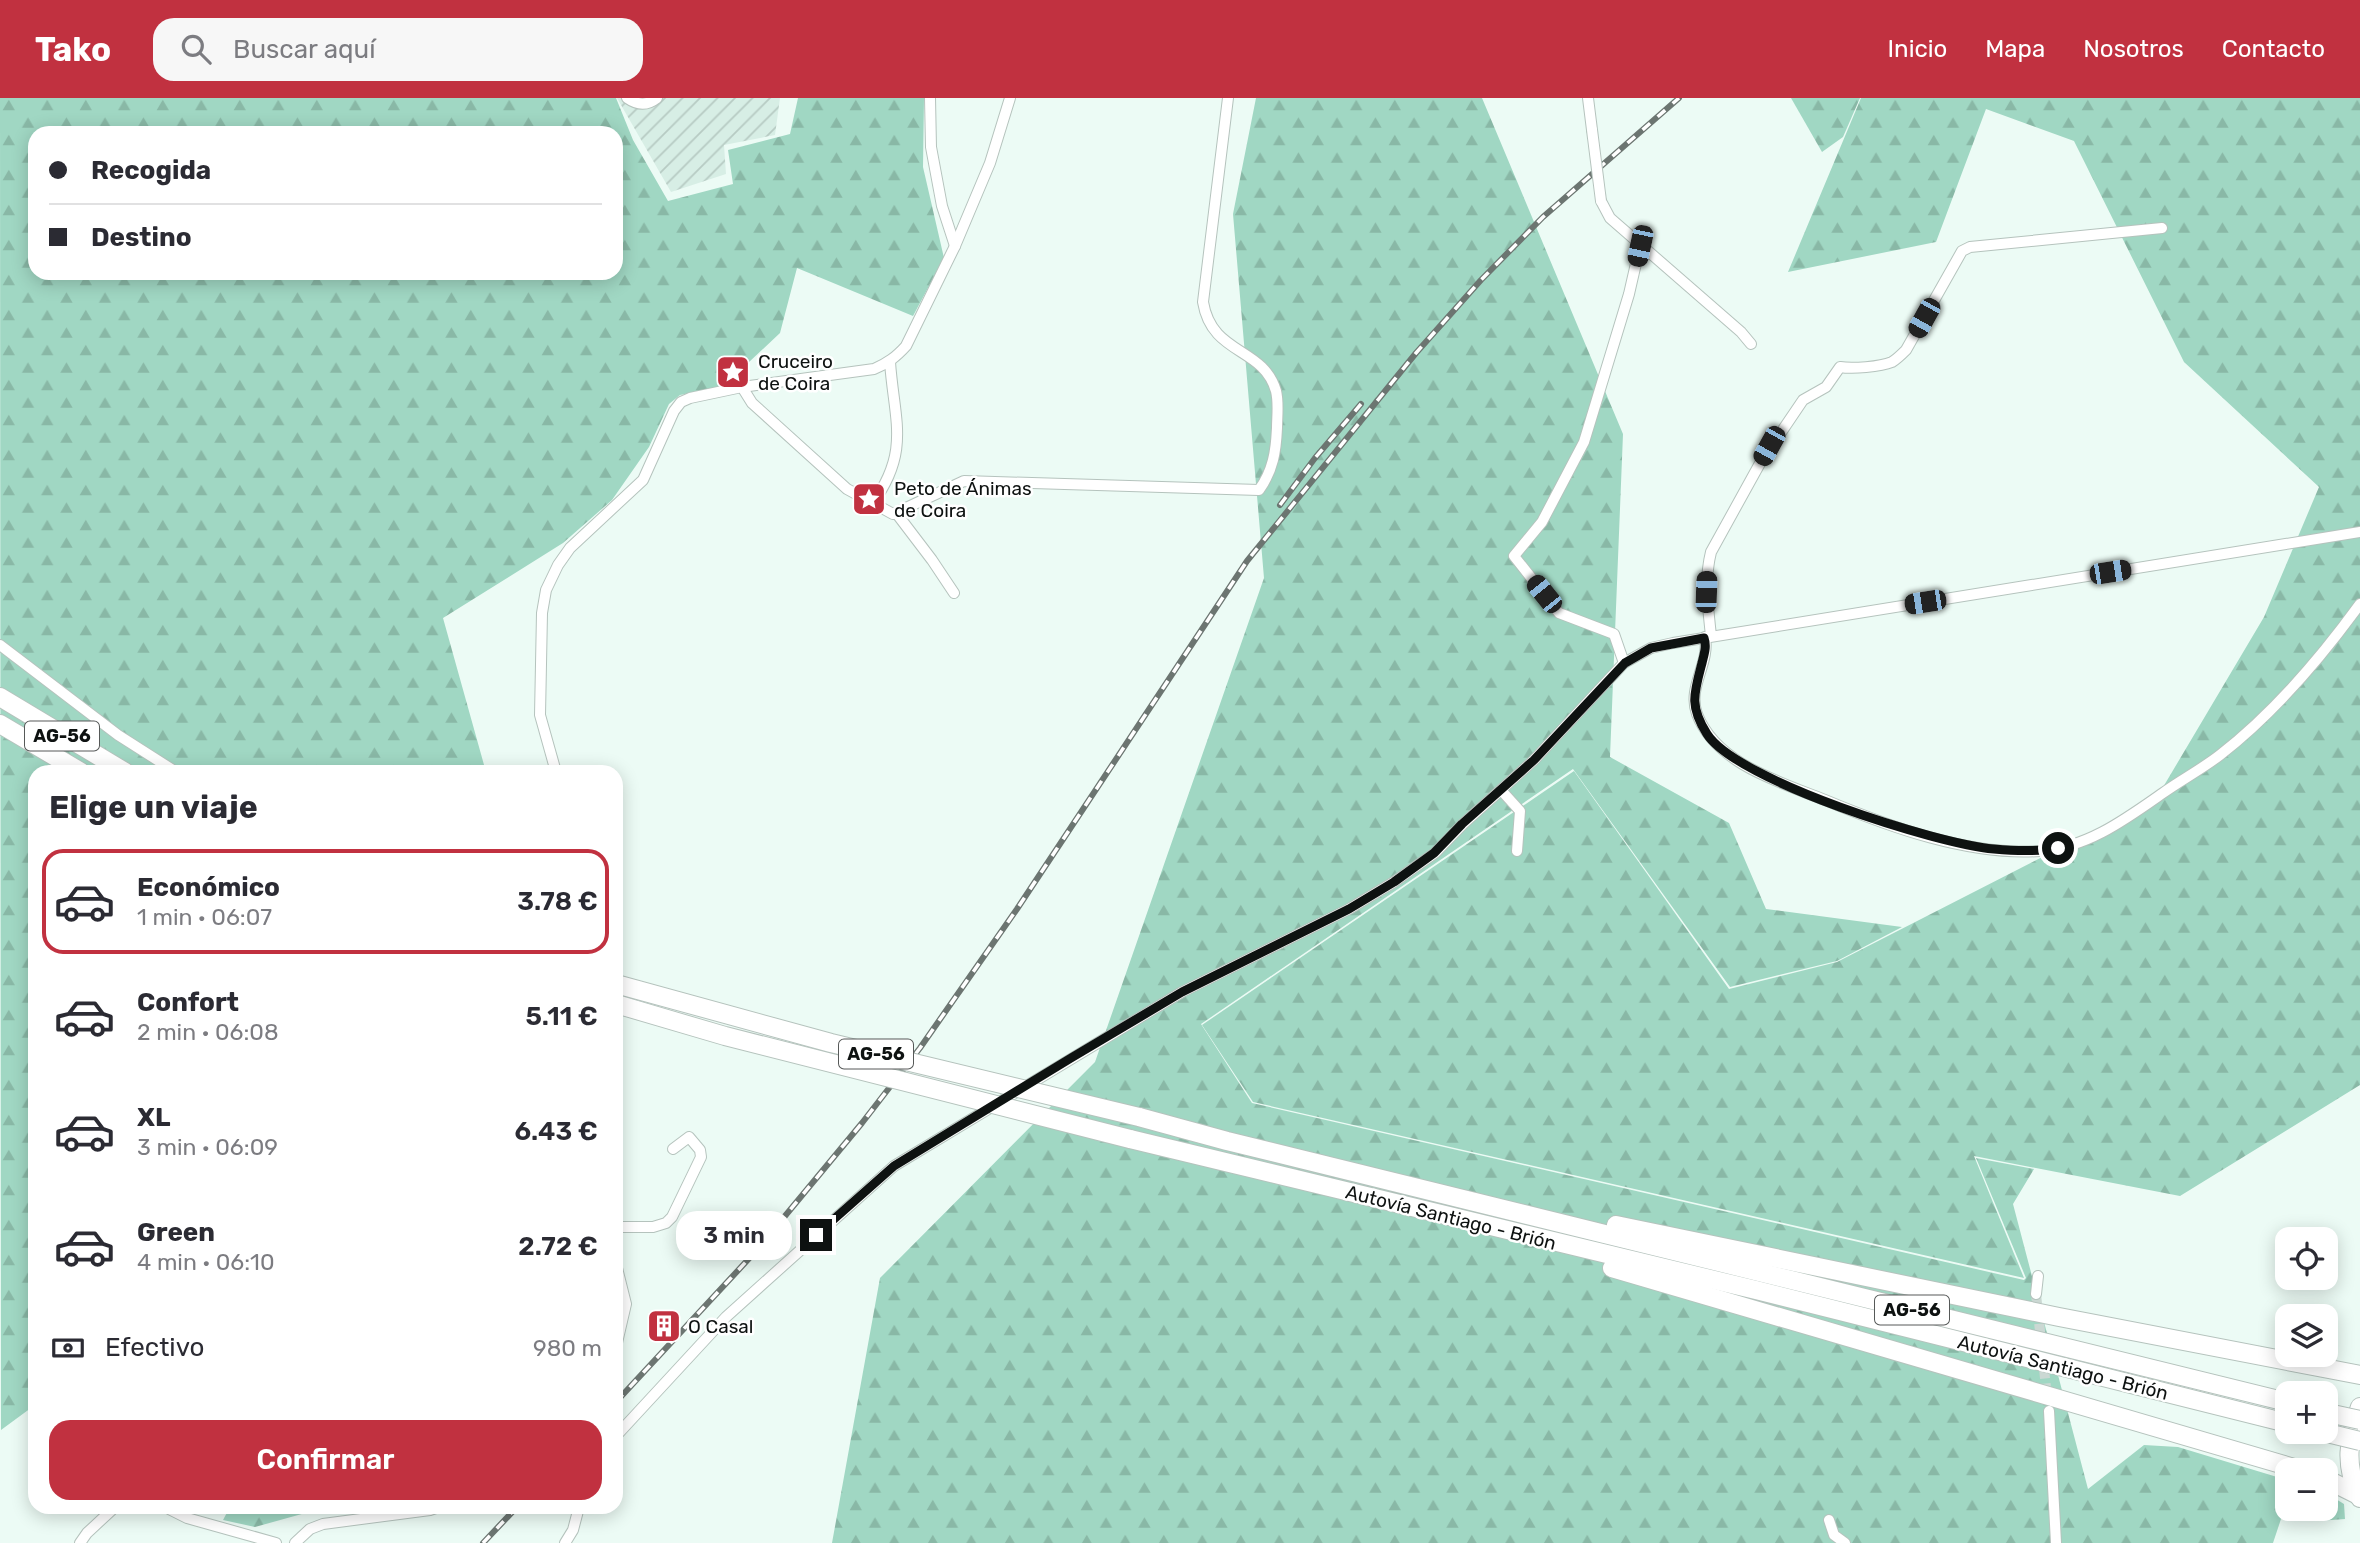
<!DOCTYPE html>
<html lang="es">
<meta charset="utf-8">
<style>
:root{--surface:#fff;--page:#f7f7f7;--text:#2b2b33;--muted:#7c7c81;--line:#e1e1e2;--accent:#c13140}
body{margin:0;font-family:Rubik,sans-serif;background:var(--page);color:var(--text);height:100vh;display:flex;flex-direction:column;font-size:26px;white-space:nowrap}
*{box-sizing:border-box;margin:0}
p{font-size:23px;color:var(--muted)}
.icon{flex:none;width:38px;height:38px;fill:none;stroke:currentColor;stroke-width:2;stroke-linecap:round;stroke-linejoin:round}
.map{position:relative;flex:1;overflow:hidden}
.panel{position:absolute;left:28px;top:667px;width:595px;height:749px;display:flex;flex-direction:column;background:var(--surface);border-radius:21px;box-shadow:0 4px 18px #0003}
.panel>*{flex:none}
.guide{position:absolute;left:28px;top:28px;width:595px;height:154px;border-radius:21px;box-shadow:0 4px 18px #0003;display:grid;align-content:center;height:154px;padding:0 21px;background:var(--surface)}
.tools{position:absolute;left:2275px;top:1129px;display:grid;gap:14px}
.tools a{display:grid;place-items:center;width:63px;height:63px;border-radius:14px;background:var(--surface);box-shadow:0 4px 18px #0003;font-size:35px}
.end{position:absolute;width:32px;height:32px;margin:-16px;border:9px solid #0e1211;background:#fff;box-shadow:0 0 0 4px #fff}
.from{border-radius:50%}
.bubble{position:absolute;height:49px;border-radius:21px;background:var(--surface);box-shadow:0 4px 18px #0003;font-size:23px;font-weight:600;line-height:49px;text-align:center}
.car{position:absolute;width:21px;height:42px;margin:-21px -10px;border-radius:9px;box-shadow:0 0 5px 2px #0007;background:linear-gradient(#222 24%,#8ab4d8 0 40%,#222 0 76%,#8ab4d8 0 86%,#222 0)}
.guide b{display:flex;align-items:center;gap:24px;height:66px;font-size:26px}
.guide b+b{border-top:2px solid var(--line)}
.guide i{width:18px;height:18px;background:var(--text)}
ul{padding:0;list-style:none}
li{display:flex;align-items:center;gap:21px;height:105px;margin:0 14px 10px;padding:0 7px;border:4px solid transparent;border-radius:21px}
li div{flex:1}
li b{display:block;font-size:26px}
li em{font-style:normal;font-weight:600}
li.selected{border-color:var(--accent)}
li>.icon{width:63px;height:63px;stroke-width:1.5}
h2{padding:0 21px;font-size:32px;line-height:84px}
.pay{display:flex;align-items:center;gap:18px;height:77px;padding:0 21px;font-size:26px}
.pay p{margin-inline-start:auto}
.primary-button{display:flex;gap:14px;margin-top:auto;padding:14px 21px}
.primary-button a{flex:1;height:80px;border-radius:21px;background:var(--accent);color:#fff;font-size:28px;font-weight:600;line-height:80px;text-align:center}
header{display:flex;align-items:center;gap:42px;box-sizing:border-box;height:98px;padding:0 35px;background:var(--accent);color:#fff}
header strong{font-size:33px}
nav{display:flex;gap:38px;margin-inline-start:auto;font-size:24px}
.search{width:490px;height:63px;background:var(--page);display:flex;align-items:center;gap:18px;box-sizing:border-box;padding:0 24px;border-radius:21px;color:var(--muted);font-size:26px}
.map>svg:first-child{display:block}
.industrial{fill:url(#industrial-furrows)}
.forest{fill:url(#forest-firs);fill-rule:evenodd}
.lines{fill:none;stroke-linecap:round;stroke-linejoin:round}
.street-tunnel{stroke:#cbd8d3;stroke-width:10;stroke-dasharray:10 5;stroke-linecap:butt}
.street-casing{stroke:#b5c3bd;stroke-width:12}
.highway-casing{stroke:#b5c3bd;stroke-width:20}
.street{stroke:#fff;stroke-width:10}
.highway{stroke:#fff;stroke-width:18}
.rail-casing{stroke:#6c7571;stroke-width:6}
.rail{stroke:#fff;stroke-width:3.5;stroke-dasharray:10;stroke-linecap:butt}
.street-bridge-casing{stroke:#b5c3bd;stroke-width:12;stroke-linecap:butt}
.highway-bridge-casing{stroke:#b5c3bd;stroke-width:20;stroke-linecap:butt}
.street-bridge{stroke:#fff;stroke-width:10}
.highway-bridge{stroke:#fff;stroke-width:18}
.route{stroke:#0e1211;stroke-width:9}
.labels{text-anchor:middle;stroke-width:5;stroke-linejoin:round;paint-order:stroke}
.shield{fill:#fff;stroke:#565958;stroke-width:2}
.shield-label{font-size:18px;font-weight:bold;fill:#0e1211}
.poi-label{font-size:19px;fill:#0e1211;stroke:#fff;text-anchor:start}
.street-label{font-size:19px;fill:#0e1211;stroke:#fff}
</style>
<header>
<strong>Tako</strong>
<div class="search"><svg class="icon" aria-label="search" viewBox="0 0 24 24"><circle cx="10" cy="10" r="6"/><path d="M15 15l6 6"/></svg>Buscar aquí</div>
<nav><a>Inicio</a><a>Mapa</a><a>Nosotros</a><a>Contacto</a></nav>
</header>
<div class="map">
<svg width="2360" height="1445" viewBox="0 0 2360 1445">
<defs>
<pattern id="industrial-furrows" width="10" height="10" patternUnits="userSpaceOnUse" patternTransform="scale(1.75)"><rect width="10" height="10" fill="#d7eee5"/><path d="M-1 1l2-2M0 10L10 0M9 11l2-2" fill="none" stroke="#b7cbc3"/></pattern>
<pattern id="forest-firs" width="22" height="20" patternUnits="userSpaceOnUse" patternTransform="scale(1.75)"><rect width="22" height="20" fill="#a0d7c3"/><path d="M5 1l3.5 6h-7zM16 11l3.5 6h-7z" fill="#89b8a6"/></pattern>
</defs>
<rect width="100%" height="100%" fill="#ecfbf5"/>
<!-- industrial -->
<path class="industrial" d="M617,0H780L775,37L724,47L726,76L671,94Z"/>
<!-- forest -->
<g class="forest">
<path d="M0,0H616L633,42L668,103L733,86L728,52L790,36L798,0H924L923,69L944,160L913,218L797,170L780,235L748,265L729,272L731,287L680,297L669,306L649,349L612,402L563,445L443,520L486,674H35V1307L1,1332ZM35,35H616V175H35Z"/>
<path d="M1256,0H1482L1623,336L1610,659L1729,725L1766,811L1902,829L1837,863L1730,889L1573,671L1201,926L1252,1005L2024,1182L2026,1180L1976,1060L2034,1071L2013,1106L2088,1391L2144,1347L2178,1349L2287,1382V1410H2326V1395L2344,1406L2345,1421L2318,1423L2281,1421L2273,1445H832L880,1180L1095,964L1264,480L1233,116Z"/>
<path d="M1791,0H1860L1843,39L1822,54Z"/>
<path d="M1861,0H2360V987L2180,1098L1974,1058L2024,1180L1253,1004L1202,927L1574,673L1729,891L1837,864L2156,701L2264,519L2319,389L2184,264L2074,43L1986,11L1936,144L1788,174Z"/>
<path d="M230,1409H327L255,1429L223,1422Z"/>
</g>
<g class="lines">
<!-- street-tunnel -->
<path class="street-tunnel" d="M2036,1196L2047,1299"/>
<!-- street casing -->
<g class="street-casing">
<g id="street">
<path d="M627,0C637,7 647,8 657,0"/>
<path d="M930,0L931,49L942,108L955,148"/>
<path d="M1588,0L1592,32"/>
<path d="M1601,103L1610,120L1741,234L1751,246"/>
<path d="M742,289L752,305L847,391L893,416L964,383L1259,392C1273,373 1276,353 1277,330C1277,318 1279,305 1276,293C1263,248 1212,258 1203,204L1228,0"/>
<path d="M872,406C911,353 894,322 890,264"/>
<path d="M897,416L932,462L954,495"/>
<path d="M1711,538C1708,509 1704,482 1711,454L1769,349L1776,342L1803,302L1826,289L1840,269C1852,271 1880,269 1892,264C1897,261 1902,256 1906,252L1962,153L1970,149L2162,130"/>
<path d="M1705,539C1710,566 1687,589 1697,616C1716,666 1780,684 1825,702C1890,729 1969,758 2040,753C2087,750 2126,721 2163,695C2181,682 2202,671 2220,657C2274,615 2320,561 2360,506"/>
<path d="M0,547L118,637L176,674"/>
<path d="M1624,565L1614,536L1559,515L1514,458L1542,424L1584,344L1629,196L1640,148"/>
<path d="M556,674L540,617L542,515L546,492L558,467L570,450L643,382L674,313L681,304L690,300L742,289L874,271C888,265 896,259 906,248L955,148L990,65L1010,0"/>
<path d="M1501,692L1520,713L1517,753"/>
<path d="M616,1129H653L666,1125L672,1119L701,1059L700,1052L689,1039L673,1051"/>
<path d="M616,1166L626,1206L616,1249"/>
<path d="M2036,1196L2038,1178"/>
<path d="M2049,1313L2056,1445"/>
<path d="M616,1338L726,1219L894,1068L1182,894L1349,811L1394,784L1435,755L1463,726L1534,662L1624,565L1651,550L1673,545L2360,434"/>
<path d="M165,1409L187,1420L276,1445"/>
<path d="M1829,1422L1834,1437L1845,1445"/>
<path d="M80,1445L87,1435L115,1409"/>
<path d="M295,1445L310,1431L323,1426L430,1412L439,1409"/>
<path d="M565,1445L573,1432L579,1409"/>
</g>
</g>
<!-- highway casing -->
<g class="highway-casing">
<g id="highway">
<path d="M0,599L125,674"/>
<path d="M0,626L81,674"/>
<path d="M1139,1019L1227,1043L2287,1304"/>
<path d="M1130,1041L1756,1192L2287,1325"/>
<path d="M1616,1127L2059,1219L2360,1277"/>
<path d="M1612,1170L2301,1372"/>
<path d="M2360,1309C2348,1341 2344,1368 2360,1400"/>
<path d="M2326,1381L2358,1397"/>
</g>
</g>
<!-- street -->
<use href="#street" class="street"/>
<!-- highway -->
<use href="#highway" class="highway"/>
<!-- rail casing -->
<g class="rail-casing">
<g id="rail">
<path d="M1280,407L1315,360L1361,306"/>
<path d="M616,1304L756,1153L862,1025L920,950L1017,811L1247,463L1416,255L1481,182L1543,119L1679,0"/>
<path d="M483,1445L517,1409"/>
</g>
</g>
<!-- rail -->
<use href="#rail" class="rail"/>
<!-- street-bridge casing -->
<g class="street-bridge-casing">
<path id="street-bridge" d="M1592,32L1601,103"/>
</g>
<!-- highway-bridge casing -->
<g class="highway-bridge-casing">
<g id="highway-bridge">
<path d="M616,886L831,945L1139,1019"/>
<path d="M616,906L725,938L1130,1041"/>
<path d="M2328,1315L2360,1322"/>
<path d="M2323,1334L2360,1343"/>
</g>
</g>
<!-- street-bridge -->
<use href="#street-bridge" class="street-bridge"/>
<!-- highway-bridge -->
<use href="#highway-bridge" class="highway-bridge"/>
</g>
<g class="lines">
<!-- route -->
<path class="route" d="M816,1137L894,1068L1071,960L1182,894L1349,811L1394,784L1434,755L1462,726L1534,662L1625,565L1651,550L1704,540C1707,549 1704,556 1702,565C1694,595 1689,608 1707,636C1737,683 1937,746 1994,751C2016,753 2037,754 2058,750"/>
</g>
<!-- icons -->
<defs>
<g id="sight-square" transform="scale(1.75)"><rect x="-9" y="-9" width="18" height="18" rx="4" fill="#c13140" stroke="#fff"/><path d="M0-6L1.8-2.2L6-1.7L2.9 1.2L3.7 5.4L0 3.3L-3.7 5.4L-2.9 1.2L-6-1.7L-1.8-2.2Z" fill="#fff"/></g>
<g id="building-square" transform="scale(1.75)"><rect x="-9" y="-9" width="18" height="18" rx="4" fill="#c13140" stroke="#fff"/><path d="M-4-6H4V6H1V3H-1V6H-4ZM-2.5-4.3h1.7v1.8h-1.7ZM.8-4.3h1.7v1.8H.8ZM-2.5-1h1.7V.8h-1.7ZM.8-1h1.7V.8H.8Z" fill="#fff"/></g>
</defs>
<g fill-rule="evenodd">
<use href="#sight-square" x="733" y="274"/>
<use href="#sight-square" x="869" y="401"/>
<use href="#building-square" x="664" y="1228"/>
</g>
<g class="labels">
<!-- shield labels -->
<g class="shield">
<rect x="25" y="623.5" width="74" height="29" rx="5"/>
<rect x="839" y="941.5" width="74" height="29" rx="5"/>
<rect x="1875" y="1197.5" width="74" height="29" rx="5"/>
</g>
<g class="shield-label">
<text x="62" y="644">AG-56</text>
<text x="876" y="962">AG-56</text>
<text x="1912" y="1218">AG-56</text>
</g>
<!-- poi labels -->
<g class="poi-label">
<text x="758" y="270">Cruceiro<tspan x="758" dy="22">de Coira</tspan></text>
<text x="894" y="397">Peto de Ánimas<tspan x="894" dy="22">de Coira</tspan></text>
<text x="688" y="1235">O Casal</text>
</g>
<!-- street labels -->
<g class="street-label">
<text transform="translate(1451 1119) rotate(14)" y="7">Autovía Santiago - Brión</text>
<text transform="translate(2063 1269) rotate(14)" y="7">Autovía Santiago - Brión</text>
</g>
</g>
</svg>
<div class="tools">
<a><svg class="icon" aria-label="locate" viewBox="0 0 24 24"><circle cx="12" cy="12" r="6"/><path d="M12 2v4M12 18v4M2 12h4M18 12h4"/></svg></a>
<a><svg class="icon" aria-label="layers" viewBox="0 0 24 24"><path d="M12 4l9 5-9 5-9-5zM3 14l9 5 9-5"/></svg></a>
<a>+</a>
<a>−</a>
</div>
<i class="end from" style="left:2058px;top:750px"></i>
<i class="end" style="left:816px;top:1137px"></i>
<div class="bubble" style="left:676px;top:1113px;width:116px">3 min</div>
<i class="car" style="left:1640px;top:148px;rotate:192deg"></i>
<i class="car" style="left:1924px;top:220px;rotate:209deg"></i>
<i class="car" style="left:1769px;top:348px;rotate:209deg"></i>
<i class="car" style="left:2110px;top:474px;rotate:81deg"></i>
<i class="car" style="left:1706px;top:494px;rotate:2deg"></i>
<i class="car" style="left:1544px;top:496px;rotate:321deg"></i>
<i class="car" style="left:1925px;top:504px;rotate:261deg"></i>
<div class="guide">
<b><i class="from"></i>Recogida</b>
<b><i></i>Destino</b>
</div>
<section class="panel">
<h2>Elige un viaje</h2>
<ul>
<li class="selected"><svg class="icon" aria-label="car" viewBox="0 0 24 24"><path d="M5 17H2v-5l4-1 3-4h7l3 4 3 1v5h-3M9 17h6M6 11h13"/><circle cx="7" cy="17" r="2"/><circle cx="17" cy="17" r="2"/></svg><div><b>Económico</b><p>1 min · 06:07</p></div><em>3.78 €</em></li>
<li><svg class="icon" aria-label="car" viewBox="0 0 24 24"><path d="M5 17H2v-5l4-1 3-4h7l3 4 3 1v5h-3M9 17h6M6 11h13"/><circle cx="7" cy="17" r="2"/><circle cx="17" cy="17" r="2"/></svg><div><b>Confort</b><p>2 min · 06:08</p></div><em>5.11 €</em></li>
<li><svg class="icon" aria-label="car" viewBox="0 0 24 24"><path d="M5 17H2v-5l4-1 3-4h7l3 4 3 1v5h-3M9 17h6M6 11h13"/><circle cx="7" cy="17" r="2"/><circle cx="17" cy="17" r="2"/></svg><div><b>XL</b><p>3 min · 06:09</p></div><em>6.43 €</em></li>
<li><svg class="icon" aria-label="car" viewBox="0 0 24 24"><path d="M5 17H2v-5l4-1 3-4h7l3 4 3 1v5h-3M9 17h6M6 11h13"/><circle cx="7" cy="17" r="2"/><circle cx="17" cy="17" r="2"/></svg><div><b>Green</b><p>4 min · 06:10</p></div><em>2.72 €</em></li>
</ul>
<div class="pay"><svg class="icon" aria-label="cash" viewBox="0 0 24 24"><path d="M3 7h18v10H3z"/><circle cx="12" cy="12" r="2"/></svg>Efectivo<p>980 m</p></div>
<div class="primary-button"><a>Confirmar</a></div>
</section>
</div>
